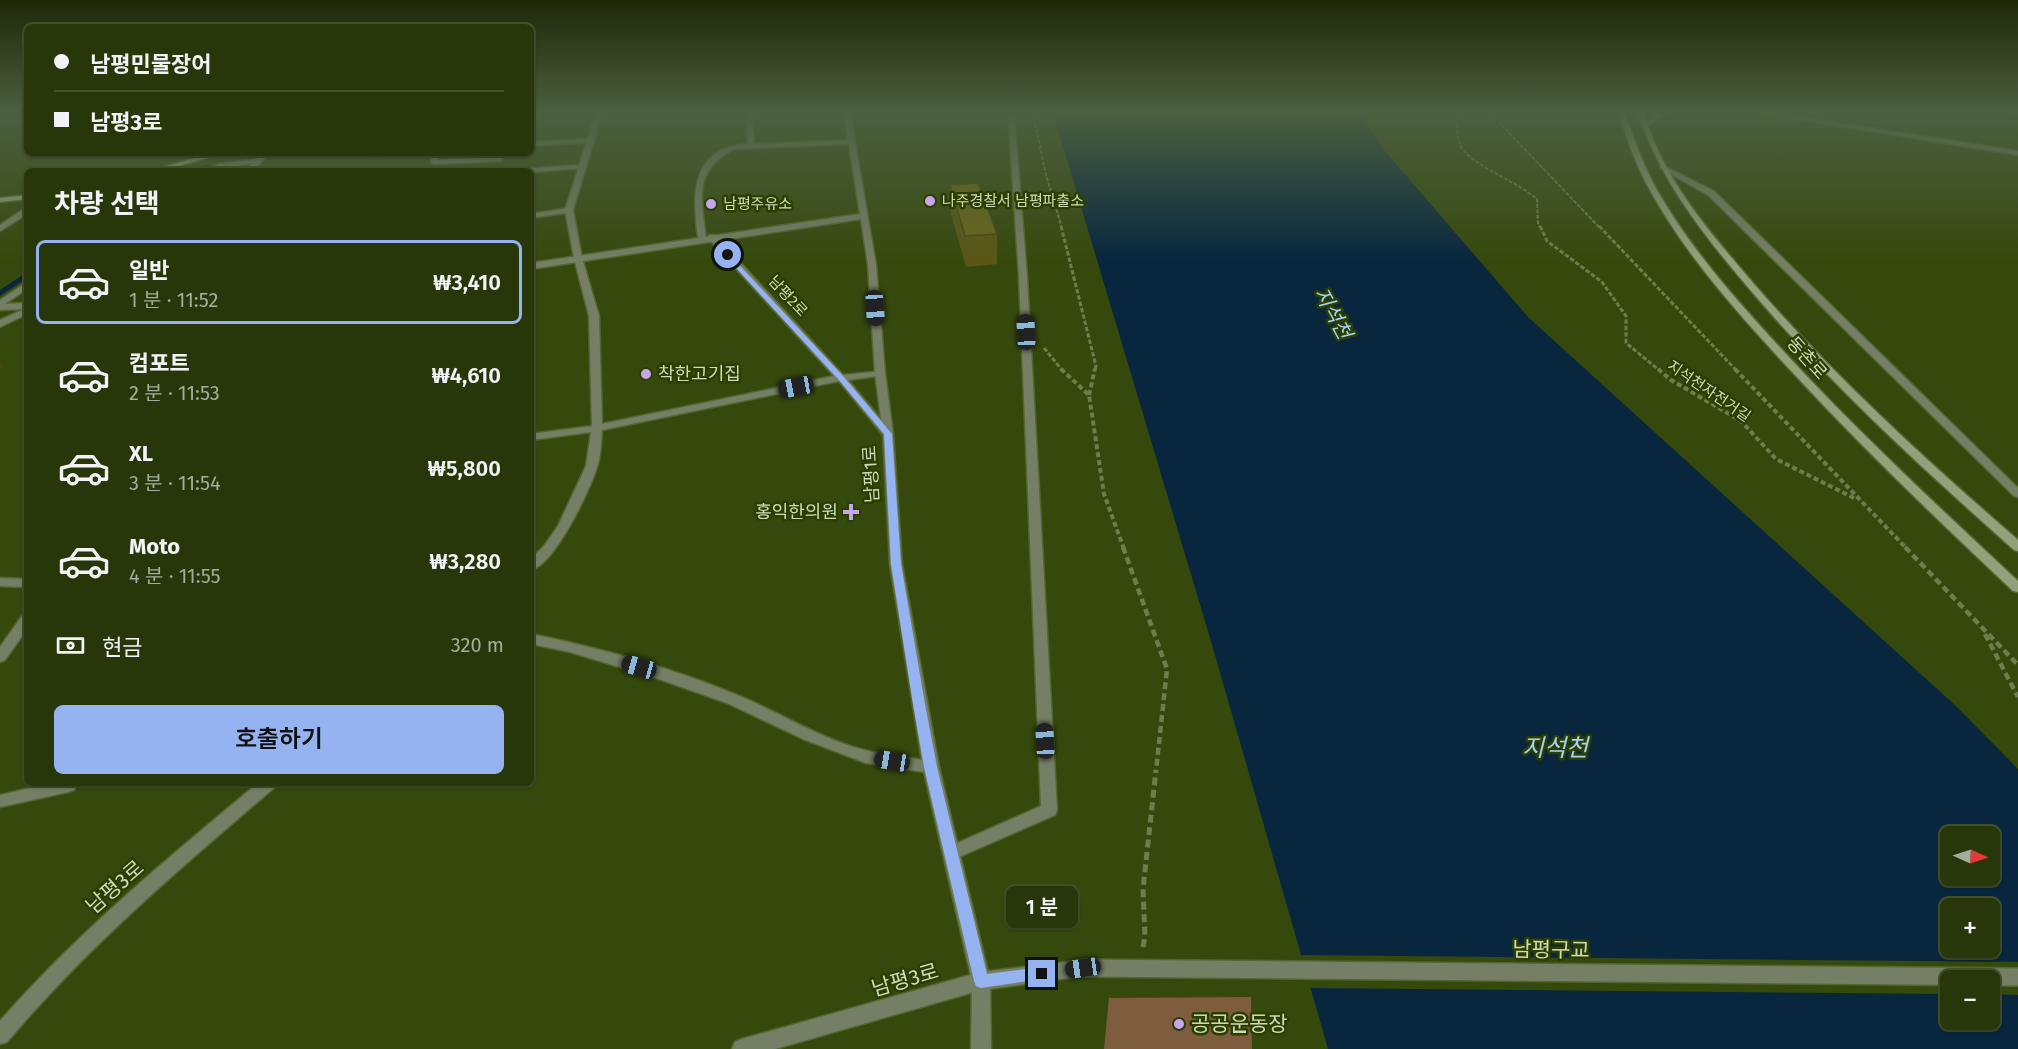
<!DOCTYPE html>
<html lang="ko">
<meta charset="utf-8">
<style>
:root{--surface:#28370a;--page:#303f13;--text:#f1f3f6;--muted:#a5ac9c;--line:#44512b;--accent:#95b2f1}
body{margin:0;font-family:"Fira Sans","Noto Sans KR",sans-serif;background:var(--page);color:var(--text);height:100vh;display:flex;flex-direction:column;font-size:22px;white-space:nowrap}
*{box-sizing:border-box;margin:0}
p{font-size:20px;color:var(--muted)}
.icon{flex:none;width:33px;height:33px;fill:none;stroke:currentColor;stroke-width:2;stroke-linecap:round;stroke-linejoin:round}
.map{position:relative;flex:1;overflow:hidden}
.sheet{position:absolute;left:24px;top:168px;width:510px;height:618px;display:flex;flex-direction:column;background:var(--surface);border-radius:9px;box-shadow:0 2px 4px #0004,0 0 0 2px var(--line)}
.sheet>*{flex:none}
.top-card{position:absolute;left:24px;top:24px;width:510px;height:132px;border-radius:9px;box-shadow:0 2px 4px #0004,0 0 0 2px var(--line);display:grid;align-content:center;height:132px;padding:0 30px;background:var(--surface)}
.needle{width:39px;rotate:93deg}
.tools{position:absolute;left:1940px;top:826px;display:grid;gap:12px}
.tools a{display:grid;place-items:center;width:60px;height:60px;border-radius:9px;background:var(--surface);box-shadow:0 2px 4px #0004,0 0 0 2px var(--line);font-size:30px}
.end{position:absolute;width:27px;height:27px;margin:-14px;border:8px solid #95b2f1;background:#111;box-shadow:0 0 0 3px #111}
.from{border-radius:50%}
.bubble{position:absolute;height:42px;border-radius:9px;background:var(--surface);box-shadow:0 2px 4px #0004,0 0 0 2px var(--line);font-size:20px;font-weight:600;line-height:42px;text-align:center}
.car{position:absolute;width:18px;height:36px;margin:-18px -9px;border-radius:8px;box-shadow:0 0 4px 2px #0007;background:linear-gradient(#222 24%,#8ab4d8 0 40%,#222 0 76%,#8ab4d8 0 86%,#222 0)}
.top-card b{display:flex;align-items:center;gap:21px;height:57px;font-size:22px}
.top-card b+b{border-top:2px solid var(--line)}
.top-card i{width:15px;height:15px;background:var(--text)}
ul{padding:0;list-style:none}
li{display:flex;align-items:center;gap:18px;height:84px;margin:0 12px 9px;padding:0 18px;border:3px solid transparent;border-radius:9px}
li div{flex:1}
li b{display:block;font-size:22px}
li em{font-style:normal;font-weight:600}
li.selected{border-color:var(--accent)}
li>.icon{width:54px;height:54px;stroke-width:1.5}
h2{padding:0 30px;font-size:27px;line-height:72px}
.pay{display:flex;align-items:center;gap:15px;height:66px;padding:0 30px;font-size:22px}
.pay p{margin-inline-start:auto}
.button{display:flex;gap:12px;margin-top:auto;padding:12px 30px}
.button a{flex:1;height:69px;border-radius:9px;background:var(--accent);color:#111;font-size:24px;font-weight:600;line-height:69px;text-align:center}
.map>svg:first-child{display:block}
.green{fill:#7d5d3d}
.water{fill:#08273e;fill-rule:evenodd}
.pier{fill:#36490d}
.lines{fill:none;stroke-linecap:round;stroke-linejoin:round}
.stream-far1{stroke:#08273e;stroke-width:4.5}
.stream{stroke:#08273e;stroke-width:5}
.service-casing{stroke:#546630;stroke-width:3}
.pedestrian-casing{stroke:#546630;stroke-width:3}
.minor-casing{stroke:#546630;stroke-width:3}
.tertiary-casing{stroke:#546630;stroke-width:3}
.secondary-casing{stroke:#546630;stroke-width:3}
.path-far4{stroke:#6d7e4d;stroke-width:2;stroke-dasharray:4 1.5;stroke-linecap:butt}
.path-far3{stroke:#6d7e4d;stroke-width:3;stroke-dasharray:4.5 2;stroke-linecap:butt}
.path-far2{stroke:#6d7e4d;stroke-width:4;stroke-dasharray:5 3;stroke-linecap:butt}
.path-far1{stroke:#6d7e4d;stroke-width:4.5;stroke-dasharray:7 4;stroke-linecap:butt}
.path{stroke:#6d7e4d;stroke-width:5;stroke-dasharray:8 4.5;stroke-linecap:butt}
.service{fill:#757f66;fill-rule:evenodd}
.pedestrian{fill:#757f66;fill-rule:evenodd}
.minor{fill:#757f66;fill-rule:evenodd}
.tertiary{fill:#757f66;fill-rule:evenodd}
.secondary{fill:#91a17a;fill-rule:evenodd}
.pedestrian-bridge-casing{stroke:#546630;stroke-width:20;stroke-linecap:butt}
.pedestrian-bridge{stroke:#757f66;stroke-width:17}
.wall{fill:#5a5716}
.shaded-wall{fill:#4a4712}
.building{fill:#696519;stroke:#4a4712;stroke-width:1.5}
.route{fill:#95b2f1}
.poi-dot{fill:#c8a5ef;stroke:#2c3e00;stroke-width:2}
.labels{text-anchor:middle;stroke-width:5;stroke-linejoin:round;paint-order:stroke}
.far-poi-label{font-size:15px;fill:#cddabb;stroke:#2c3e00;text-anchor:start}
.far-street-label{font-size:15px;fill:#cddabb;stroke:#2c3e00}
.street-label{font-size:18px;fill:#cddabb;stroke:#2c3e00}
.poi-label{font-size:18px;fill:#cddabb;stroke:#2c3e00;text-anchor:start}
.water-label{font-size:20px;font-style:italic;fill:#a4d2fb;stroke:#2c3e00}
.near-street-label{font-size:21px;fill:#cddabb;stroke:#2c3e00}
.near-poi-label{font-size:21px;fill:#cddabb;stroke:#2c3e00;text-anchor:start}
.near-water-label{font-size:24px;font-style:italic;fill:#a4d2fb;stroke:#2c3e00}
</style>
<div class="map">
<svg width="2018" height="1049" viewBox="0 0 2018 1049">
<rect width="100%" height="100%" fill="#36490d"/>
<!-- green -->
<path class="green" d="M1251,997L1252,1049H1104L1109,998Z"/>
<!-- water -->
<path class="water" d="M1053,113H1360L1384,150L1528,317L1957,707L2018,769V1049H1328L1213,648ZM1950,837H1989V876H1950ZM1950,909H1989V948H1950ZM1950,981H1989V1020H1950Z"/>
<!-- pier -->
<path class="pier" d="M1298,955L2018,962V995L1989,994V981H1950V994L1308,988Z"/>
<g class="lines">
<!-- stream-far1 -->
<g class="stream-far1">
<path d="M1999,113L2018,117"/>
<path d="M200,171L207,167"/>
</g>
<!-- stream -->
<path class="stream" d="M0,293L27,275"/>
<!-- service casing -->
<g class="service-casing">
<g id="service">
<path d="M746,113H752L754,144L851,140L854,142L851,144L734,149C693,171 701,198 706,238L699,240C697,233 696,224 696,217C692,177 703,146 748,144Z"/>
<path d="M370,153H428L425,155L372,157L369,155Z"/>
<path d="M433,153H439L438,160L500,157L503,159L500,161L434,164L431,162Z"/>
<path d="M258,159L261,161L260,162L206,171L219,164Z"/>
<path d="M569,208H572V212L531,218V214Z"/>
<path d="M24,209H27V214L0,231V225Z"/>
<path d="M27,282V289L0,307V300Z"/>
<path d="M53,783H74L76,786L74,790L68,792L0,807V795Z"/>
</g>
</g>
<!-- pedestrian casing -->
<g class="pedestrian-casing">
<g id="pedestrian">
<path d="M594,139L595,140L592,142L531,146V142Z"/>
<path d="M582,165L586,167L584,168L531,172L516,171L520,169Z"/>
</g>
</g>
<!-- minor casing -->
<g class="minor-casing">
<g id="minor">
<path d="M596,113H602L573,210L582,258L599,316L602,424L834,376L709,239V235H715L843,375L884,371V375L848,380L893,434L888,437L884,436L839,381L602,430C601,442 601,456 597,467C590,490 555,564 531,570V559L544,546L558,526L586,466L591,432L531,440V434L592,426L589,316L574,258L565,210Z"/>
<path d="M1008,113H1014L1027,277L1057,810L1055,815L952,860L946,858L944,853L946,848L1041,806L1019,277Z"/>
<path d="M262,153H269L253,171H245Z"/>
<path d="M1660,166H1664L1714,191L2018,488V497L2014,496L1708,195L1660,168Z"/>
<path d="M27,308V314L0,327V320Z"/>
<path d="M0,578L27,579V587L0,586Z"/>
<path d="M27,614V629L5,660L0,662V647L22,616Z"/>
<path d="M531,634C600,648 672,668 737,695C781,713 822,740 868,751C888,756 910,758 931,761L936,763L939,767L936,771L931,773L866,763L803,739L727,703L656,678L570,652L531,644Z"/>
<path d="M258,783H277L275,787C180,868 87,947 7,1042L0,1044V1021C78,932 168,858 258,783Z"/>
<path d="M1083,960L1089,962L1092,968L1089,974L1083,976L981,990L775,1049H732L735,1042L742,1039L981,972Z"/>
</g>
</g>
<!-- tertiary casing -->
<g class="tertiary-casing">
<g id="tertiary">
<path d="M844,113H850L876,265L885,373L893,434L902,564L939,767L990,981L991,1049H971L972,981L923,767L890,564L883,434L875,373L868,265L861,219L531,269V263L860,214Z"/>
<path d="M1758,113H1776L2018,151V155Z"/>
<path d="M27,303V309L0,310V304Z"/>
</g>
</g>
<!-- secondary casing -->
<g class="secondary-casing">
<g id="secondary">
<path d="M1619,113H1625C1633,136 1641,159 1652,181C1690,251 1746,311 1800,369C1870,443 1944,512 2018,581V592L2013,591C1939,521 1864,450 1794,374C1739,315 1683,253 1645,181C1634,159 1626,136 1619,113Z"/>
<path d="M1638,113H1644L1647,121L1658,113H1666L1648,126C1669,186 1713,236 1754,284C1835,377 1925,459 2018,540V551L2014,550C1922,468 1831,385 1752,292C1705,237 1661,182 1638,113Z"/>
<path d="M213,153H224L161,171H149Z"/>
<path d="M27,195V199L0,202V198Z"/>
</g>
</g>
<!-- path-far4 -->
<g class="path-far4">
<path d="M1033,113L1046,175L1062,228"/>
<path d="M1458,113C1458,124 1455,140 1463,150C1477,167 1517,182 1537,199L1538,223L1540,228"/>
<path d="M1490,113L1600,228"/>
</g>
<!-- path-far3 -->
<g class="path-far3">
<path d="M1061,226L1096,366L1095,370"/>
<path d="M1540,226L1547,241L1602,282L1626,316V343L1659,370"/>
<path d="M1599,226L1736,370"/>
<path d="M1044,348L1062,370"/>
</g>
<!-- path-far2 -->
<g class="path-far2">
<path d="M1061,369L1089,395L1104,494L1124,549"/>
<path d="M1658,369L1671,380L1741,421L1776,459L1856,499"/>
<path d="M1735,369L1907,549"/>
<path d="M1089,395L1095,369"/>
</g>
<!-- path-far1 -->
<g class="path-far1">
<path d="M1123,547L1167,669L1156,771"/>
<path d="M1905,547L2018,665"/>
<path d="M1985,634L2018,697"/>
</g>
<!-- path -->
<path class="path" d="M1143,947L1145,937L1143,889L1156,770"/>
<!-- service -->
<use href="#service" class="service"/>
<!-- pedestrian -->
<use href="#pedestrian" class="pedestrian"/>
<!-- minor -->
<use href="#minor" class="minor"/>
<!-- tertiary -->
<use href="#tertiary" class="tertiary"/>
<!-- secondary -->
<use href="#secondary" class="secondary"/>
<!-- pedestrian-bridge casing -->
<g class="pedestrian-bridge-casing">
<path id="pedestrian-bridge" d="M1083,968L2018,977"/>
</g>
<!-- pedestrian-bridge -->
<use href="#pedestrian-bridge" class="pedestrian-bridge"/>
</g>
<!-- wall -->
<path class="wall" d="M950,185L997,234V264L966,267L951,214Z"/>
<!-- shaded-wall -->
<path class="shaded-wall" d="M0,361L3,366L0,369Z"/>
<!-- building -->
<path class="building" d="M978,183L997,234L965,236L950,185Z"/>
<!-- sky -->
<linearGradient id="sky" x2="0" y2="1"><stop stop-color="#1e2807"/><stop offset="0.43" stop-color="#4c5f40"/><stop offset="1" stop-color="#4c5f40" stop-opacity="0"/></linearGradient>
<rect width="2018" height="260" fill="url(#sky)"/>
<!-- route -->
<path class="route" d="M728,253L843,376L892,434L901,564L925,704L937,767L987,974L1042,967L1048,969L1050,974L1048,978L981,988L976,986L974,981L924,767L913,704L891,564L884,434L838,379L725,256Z"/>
<!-- markers -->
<g class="poi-dot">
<circle cx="930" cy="201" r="6"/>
<circle cx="711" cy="204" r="6"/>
<circle cx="646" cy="374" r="6"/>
<path d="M848 503h6v6h6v6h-6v6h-6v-6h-6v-6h6z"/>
<circle cx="1179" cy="1024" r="6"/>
</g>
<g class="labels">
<!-- far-poi labels -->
<g class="far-poi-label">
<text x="942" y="206">나주경찰서 남평파출소</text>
<text x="723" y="209">남평주유소</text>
</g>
<!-- far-street labels -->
<g class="far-street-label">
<text transform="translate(788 296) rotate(47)" y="5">남평2로</text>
<text transform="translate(1709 391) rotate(34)" y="5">지석천자전거길</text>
</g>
<!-- street labels -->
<g class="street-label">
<text transform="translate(1807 358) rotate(48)" y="6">동촌로</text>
<text transform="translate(871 474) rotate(-93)" y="6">남평1로</text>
</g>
<!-- poi labels -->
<g class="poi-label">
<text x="658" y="380">착한고기집</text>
<text x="838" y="518" text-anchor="end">홍익한의원</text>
</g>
<!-- water labels -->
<g class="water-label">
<text transform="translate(1333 313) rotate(61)" y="7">지석천</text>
</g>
<!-- near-street labels -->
<g class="near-street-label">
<text transform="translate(115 887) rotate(-41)" y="7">남평3로</text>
<text transform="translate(1551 950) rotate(1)" y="7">남평구교</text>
<text transform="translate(905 980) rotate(-16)" y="7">남평3로</text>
</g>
<!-- near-poi labels -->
<g class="near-poi-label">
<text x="1191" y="1031">공공운동장</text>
</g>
<!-- near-water labels -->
<g class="near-water-label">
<text x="1555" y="756">지석천</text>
</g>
</g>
</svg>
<div class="tools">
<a><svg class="needle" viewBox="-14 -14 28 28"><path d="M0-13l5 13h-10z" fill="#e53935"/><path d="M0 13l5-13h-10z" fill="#a5ac9c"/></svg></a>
<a>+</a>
<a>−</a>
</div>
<i class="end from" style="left:728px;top:255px"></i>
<i class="end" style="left:1042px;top:974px"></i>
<div class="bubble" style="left:1006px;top:886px;width:72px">1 분</div>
<i class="car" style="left:875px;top:308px;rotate:176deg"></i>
<i class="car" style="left:1026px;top:332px;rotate:357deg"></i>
<i class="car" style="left:796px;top:387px;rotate:259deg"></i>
<i class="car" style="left:639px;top:667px;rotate:286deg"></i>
<i class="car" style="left:1045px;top:741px;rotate:357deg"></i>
<i class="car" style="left:892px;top:761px;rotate:279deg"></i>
<i class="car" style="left:1083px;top:968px;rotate:262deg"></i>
<div class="top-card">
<b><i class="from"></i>남평민물장어</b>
<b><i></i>남평3로</b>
</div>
<section class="sheet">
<h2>차량 선택</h2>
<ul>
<li class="selected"><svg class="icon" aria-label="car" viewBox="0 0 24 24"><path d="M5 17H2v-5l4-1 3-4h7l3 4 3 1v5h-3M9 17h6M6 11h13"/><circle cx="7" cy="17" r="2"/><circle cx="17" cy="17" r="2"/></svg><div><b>일반</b><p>1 분 · 11:52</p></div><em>₩3,410</em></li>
<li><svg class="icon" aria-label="car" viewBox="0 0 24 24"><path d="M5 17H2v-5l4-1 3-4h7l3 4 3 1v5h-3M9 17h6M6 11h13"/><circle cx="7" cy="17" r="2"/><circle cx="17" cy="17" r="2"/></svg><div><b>컴포트</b><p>2 분 · 11:53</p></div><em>₩4,610</em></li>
<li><svg class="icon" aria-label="car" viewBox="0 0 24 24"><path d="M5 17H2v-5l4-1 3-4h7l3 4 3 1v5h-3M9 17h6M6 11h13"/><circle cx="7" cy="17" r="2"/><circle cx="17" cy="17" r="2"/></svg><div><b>XL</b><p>3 분 · 11:54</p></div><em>₩5,800</em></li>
<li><svg class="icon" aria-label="car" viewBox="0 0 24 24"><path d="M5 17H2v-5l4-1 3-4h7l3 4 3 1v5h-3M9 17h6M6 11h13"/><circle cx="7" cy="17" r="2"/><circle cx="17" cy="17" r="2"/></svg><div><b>Moto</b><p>4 분 · 11:55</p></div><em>₩3,280</em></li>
</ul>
<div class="pay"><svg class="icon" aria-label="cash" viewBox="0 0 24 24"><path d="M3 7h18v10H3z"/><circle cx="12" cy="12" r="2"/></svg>현금<p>320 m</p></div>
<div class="button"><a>호출하기</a></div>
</section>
</div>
